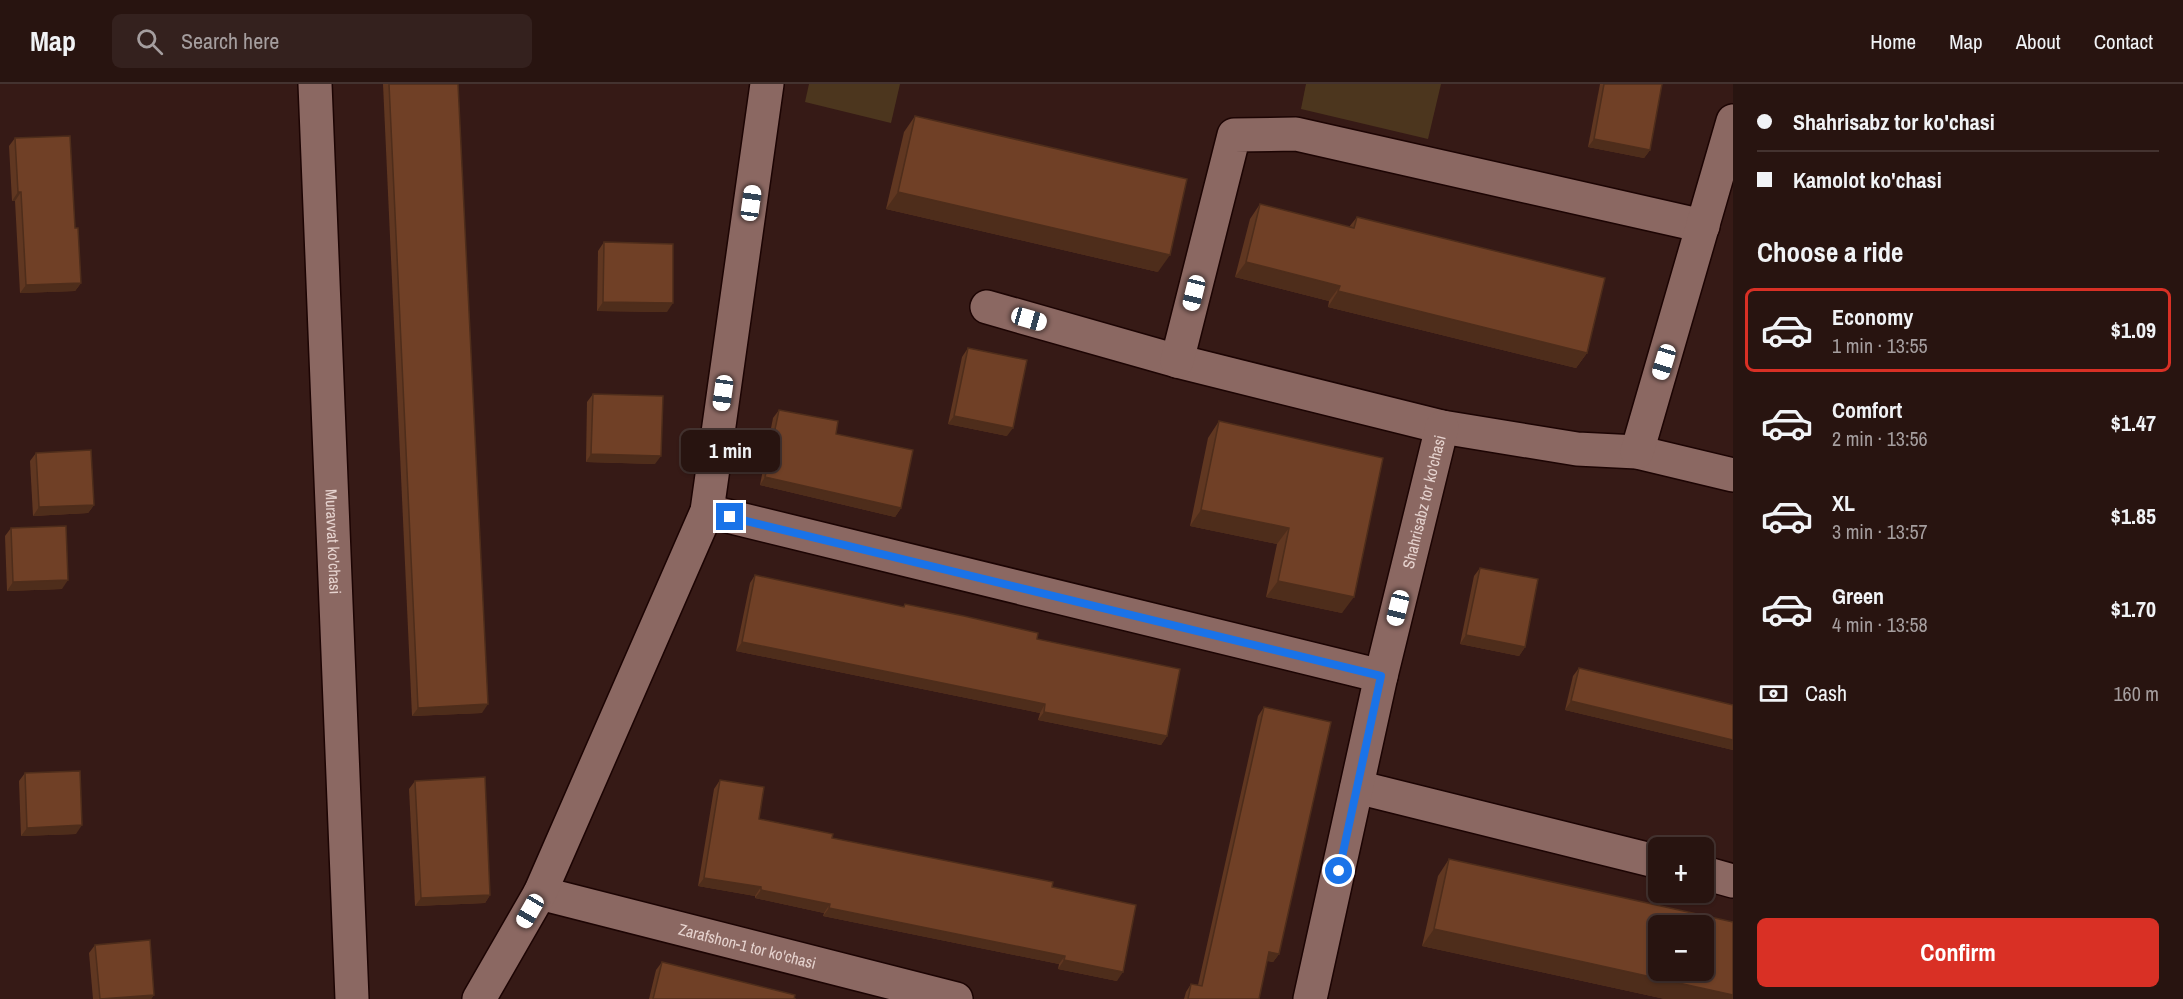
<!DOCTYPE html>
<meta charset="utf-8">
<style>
:root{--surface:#281410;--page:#34211e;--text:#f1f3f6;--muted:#a59e9f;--line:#443330;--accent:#d93025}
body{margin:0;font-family:"Archivo Narrow",sans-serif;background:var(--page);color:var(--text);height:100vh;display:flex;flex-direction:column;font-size:22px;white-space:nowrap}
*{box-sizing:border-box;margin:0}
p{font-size:20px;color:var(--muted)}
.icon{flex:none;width:33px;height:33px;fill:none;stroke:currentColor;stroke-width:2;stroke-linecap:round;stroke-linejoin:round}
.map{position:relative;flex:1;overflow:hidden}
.details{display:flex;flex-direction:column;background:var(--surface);width:450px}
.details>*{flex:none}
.hud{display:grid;align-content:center;height:132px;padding:0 24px;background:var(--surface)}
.buttons{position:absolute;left:1648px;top:753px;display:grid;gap:12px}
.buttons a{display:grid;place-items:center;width:66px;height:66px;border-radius:9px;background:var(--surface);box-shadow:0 2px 4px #0004,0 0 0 2px var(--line);font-size:30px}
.end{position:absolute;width:27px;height:27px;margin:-14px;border:8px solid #1a73e8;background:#fff;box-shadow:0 0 0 3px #fff}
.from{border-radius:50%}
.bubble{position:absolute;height:42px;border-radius:9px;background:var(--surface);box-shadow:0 2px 4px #0004,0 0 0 2px var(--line);font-size:20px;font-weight:700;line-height:42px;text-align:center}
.car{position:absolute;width:18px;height:36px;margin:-18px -9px;border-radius:8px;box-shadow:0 0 4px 2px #0007;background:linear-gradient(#fff 24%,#345 0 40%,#fff 0 76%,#345 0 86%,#fff 0)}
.hud b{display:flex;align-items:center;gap:21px;height:57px;font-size:22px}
.hud b+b{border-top:2px solid var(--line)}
.hud i{width:15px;height:15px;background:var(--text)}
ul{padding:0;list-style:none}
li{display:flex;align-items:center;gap:18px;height:84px;margin:0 12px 9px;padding:0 12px;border:3px solid transparent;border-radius:9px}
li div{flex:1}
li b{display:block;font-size:22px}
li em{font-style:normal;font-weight:700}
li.on{border-color:var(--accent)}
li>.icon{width:54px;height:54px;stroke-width:1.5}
h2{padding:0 24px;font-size:27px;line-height:72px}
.pay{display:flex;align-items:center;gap:15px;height:66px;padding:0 24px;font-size:22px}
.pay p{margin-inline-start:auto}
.primary-button{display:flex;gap:12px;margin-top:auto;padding:12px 24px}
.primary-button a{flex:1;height:69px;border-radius:9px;background:var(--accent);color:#fff;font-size:24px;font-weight:700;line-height:69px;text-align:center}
header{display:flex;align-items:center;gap:36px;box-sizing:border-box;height:84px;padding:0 30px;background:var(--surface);border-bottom:2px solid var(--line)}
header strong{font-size:28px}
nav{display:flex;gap:33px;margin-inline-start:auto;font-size:21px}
.search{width:420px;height:54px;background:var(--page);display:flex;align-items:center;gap:15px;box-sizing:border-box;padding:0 21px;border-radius:9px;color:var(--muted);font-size:22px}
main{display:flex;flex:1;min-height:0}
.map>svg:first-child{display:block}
.green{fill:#4c361e}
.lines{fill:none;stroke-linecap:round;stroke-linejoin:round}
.minor-casing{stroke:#1c0403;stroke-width:36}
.minor{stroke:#8b6862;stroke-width:33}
.wall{fill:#603721}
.shaded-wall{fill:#4e2d1b}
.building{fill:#704026;stroke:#4e2d1b;stroke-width:1.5;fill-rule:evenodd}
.route{stroke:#1a73e8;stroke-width:8}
.labels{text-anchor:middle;stroke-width:4.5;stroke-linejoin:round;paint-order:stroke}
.street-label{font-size:16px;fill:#e6d3cf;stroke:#361a16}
</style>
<header>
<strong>Map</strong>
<div class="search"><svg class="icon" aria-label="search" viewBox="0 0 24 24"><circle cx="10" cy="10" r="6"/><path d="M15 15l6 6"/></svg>Search here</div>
<nav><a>Home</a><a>Map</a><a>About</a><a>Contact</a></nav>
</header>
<main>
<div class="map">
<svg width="1733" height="915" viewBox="0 0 1733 915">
<rect width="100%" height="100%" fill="#361a16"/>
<!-- green -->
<g class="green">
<path d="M809,0H900L891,39L805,18Z"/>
<path d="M1306,0H1441L1428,55L1301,25Z"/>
</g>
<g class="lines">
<!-- minor casing -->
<g class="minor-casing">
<g id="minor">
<path id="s1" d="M315,0L352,915"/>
<path d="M987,223L1177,277L1442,343L1577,365L1637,368L1733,391"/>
<path d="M1177,277L1234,51L1296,50L1703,142"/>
<path d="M1637,368L1733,37"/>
<path d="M707,427L1381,592"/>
<path d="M1357,703L1659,778"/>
<path d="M1704,789L1733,797"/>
<path id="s2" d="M540,809L956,915"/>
<path d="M479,915L540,809L707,427L767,0"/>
<path id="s3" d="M1310,915L1381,592L1442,343"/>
</g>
</g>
<!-- minor -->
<use href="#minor" class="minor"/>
</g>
<!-- wall -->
<g class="wall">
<path d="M383,0H458L482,629L412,632Z"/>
<path d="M1600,0H1662L1650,66L1644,74L1588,63Z"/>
<path d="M915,32L1158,188L886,125L904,48Z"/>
<path d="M15,54L75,144L81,199L75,207L20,209L15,117H12L9,62Z"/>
<path d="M1260,120L1349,143L1357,133L1587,269L1576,284L1328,223L1329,217L1235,193L1250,135Z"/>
<path d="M604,158L667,228L597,227L598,167Z"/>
<path d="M968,264L1007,352L948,340L962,273Z"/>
<path d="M593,310L655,380L586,378L587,318Z"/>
<path d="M779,326L836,350L901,424L895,433L760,401L773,334Z"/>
<path d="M1219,337L1383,374L1342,529L1266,513L1277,460L1190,442L1208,354Z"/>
<path d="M36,369L94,421L88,429L33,432L30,377Z"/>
<path d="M11,444L62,505L7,507L5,452Z"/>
<path d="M1480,484L1525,563L1519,572L1460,560L1474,492Z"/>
<path d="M755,491L903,523L905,520L1037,555L1167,652L1161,661L1038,636L1040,629L736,567L750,499Z"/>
<path d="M1579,584L1733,621V666L1565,626L1573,592Z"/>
<path d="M1264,623L1279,870L1273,878L1267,877L1259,915H1184L1186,908L1191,900L1198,901L1258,632Z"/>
<path d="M25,689L76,750L21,752L19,697Z"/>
<path d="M720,696L759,735L832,754L1052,803L1117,897L1058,885L1059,880L823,832L824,829L755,814V812L698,802L714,705Z"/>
<path d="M415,697L490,811L485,819L415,822L409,705Z"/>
<path d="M1449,775L1733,915H1665L1422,862L1438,792Z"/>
<path d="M95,861L154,911L151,915H93L89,869Z"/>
<path d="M662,878L794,915H796H649L656,886Z"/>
</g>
<!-- shaded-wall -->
<g class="shaded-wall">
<path d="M1594,55L1650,66L1644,74L1588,63Z"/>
<path d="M18,108H21L15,117H12Z"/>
<path d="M898,108L1170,171L1158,188L886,125Z"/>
<path d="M1246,178L1340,202L1329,217L1235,193Z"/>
<path d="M81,199L75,207L20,209L26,201Z"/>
<path d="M1338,207L1587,269L1576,284L1328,223Z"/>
<path d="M603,218L673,219L667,228L597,227Z"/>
<path d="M954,332L1013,344L1007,352L948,340Z"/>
<path d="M591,370L661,372L655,380L586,378Z"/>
<path d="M765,393L901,424L895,433L760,401Z"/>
<path d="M94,421L88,429L33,432L39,423Z"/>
<path d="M1201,426L1289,444L1277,460L1190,442Z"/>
<path d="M68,496L62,505L7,507L13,498Z"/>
<path d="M1278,497L1354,513L1342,529L1266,513Z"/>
<path d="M1466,551L1525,563L1519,572L1460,560Z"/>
<path d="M742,558L1045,620L1040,629L736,567Z"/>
<path d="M1571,617L1733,656V666L1565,626Z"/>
<path d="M488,620L482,629L412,632L418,624Z"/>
<path d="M1044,628L1167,652L1161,661L1038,636Z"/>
<path d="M82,741L76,750L21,752L27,744Z"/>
<path d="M704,794L761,803L755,812L698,802Z"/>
<path d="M761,806L830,820L824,829L755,814Z"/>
<path d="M490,811L485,819L415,822L421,814Z"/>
<path d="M829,824L1065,872L1059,880L823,832Z"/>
<path d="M1434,845L1733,911V915H1665L1422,862Z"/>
<path d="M1269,868L1279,870L1273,878L1263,876Z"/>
<path d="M1064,876L1123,888L1117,897L1058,885Z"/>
<path d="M154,911L151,915H100Z"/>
</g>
<!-- building -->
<g class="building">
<path d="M389,0H458L488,620L418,624Z"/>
<path d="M1604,0H1662L1650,66L1594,55Z"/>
<path d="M915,32L1187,95L1170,171L898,108Z"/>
<path d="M70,52L75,144H78L81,199L26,201L21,108H18L15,54Z"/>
<path d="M1260,120L1354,144L1357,133L1605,194L1587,269L1338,207L1340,202L1246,178Z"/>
<path d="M604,158L673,160V219L603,218Z"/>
<path d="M968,264L1027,276L1013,344L954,332Z"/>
<path d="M593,310L663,312L661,372L591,370Z"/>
<path d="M779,326L838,337L836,350L913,366L901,424L765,393Z"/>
<path d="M1219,337L1383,374L1354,513L1278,497L1289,444L1201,426Z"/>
<path d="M91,366L94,421L39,423L36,369Z"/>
<path d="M66,442L68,496L13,498L11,444Z"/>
<path d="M1480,484L1538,495L1525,563L1466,551Z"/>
<path d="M755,491L904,523L905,520L964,532L1038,549L1037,555L1180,585L1167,652L1044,628L1045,620L742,558Z"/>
<path d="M1579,584L1733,621V656L1571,617Z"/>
<path d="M1264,623L1331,638L1279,870L1269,868L1259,915H1188L1191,900L1202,902Z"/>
<path d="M80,687L82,741L27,744L25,689Z"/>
<path d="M485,693L490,811L421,814L415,697Z"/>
<path d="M720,696L764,703L759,735L833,750L832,754L1053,798L1052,803L1136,821L1123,888L1064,876L1065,872L829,824L830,820L761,806V803L704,794Z"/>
<path d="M1449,775L1733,838V911L1434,845ZM1659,842H1704V886H1659Z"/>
<path d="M150,856L154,911L100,915L95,861Z"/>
<path d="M662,878L795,911L794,915H796H653Z"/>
</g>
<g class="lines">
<!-- route -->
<path class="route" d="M730,433L1381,592L1339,787"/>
</g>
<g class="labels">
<!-- street labels -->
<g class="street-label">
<text dy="6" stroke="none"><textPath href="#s3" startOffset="510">Shahrisabz tor ko'chasi</textPath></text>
<text dy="6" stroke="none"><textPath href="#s1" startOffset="458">Muravvat ko'chasi</textPath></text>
<text dy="6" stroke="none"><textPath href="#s2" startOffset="214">Zarafshon-1 tor ko'chasi</textPath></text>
</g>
</g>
</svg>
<div class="buttons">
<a>+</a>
<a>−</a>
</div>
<i class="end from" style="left:1339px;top:787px"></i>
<i class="end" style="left:730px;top:433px"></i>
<div class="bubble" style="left:681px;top:346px;width:99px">1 min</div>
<i class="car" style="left:751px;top:119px;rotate:8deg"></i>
<i class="car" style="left:1194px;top:209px;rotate:194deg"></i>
<i class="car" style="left:1029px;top:235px;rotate:106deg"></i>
<i class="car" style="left:1664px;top:278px;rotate:197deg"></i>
<i class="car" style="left:723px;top:309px;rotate:188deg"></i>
<i class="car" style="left:1398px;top:524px;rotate:194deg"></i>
<i class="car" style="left:530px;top:827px;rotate:210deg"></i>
</div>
<section class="details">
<div class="hud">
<b><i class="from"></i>Shahrisabz tor ko'chasi</b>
<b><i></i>Kamolot ko'chasi</b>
</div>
<h2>Choose a ride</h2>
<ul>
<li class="on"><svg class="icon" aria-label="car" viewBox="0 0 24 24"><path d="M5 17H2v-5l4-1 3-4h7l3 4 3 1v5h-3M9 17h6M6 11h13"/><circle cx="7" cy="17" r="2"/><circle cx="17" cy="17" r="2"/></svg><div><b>Economy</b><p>1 min · 13:55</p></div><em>$1.09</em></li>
<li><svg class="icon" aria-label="car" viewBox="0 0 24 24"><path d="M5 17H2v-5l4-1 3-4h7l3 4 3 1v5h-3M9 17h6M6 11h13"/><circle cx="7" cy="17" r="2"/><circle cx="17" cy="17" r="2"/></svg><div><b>Comfort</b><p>2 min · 13:56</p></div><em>$1.47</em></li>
<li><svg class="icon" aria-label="car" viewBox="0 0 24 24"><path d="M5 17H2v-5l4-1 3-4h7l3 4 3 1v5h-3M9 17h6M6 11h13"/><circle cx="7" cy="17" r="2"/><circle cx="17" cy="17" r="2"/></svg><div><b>XL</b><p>3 min · 13:57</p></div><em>$1.85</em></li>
<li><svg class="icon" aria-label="car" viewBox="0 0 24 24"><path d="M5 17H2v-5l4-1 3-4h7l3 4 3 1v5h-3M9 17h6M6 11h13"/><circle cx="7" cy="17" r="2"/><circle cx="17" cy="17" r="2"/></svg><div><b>Green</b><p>4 min · 13:58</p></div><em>$1.70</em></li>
</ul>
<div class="pay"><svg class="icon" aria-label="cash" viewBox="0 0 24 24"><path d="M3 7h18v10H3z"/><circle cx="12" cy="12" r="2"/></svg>Cash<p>160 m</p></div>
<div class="primary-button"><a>Confirm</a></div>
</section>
</main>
